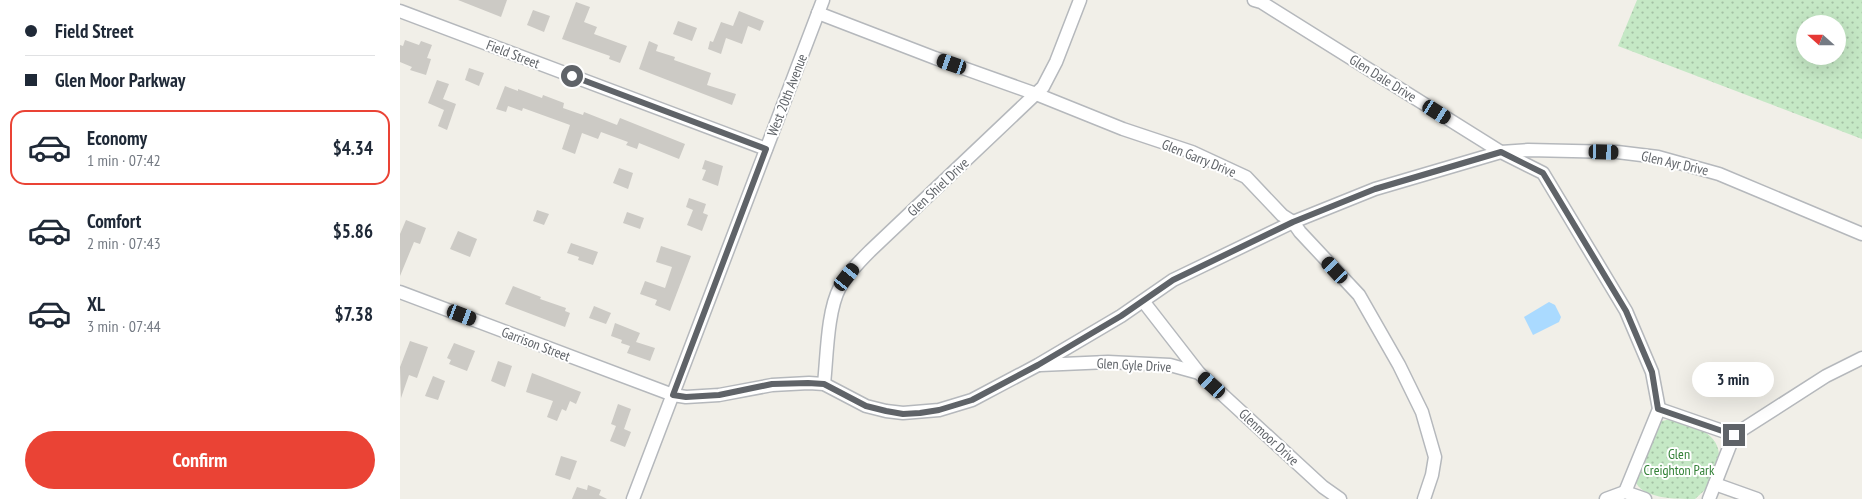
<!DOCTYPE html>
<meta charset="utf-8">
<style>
:root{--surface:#fff;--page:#f6f6f7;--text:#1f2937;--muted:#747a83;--line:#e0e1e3;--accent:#ea4335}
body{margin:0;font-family:"PT Sans Narrow",sans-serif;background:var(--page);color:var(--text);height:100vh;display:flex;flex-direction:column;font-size:19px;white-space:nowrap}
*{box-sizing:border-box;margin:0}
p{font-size:16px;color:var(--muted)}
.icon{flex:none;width:28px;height:28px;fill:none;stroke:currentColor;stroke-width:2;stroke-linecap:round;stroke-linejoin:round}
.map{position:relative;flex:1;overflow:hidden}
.side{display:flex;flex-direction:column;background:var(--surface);width:400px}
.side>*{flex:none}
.hud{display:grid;align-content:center;height:110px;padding:0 25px;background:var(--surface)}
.needle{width:32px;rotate:291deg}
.controls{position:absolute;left:1396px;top:15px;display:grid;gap:10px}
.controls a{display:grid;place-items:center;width:50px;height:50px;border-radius:50%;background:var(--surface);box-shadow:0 5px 20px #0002;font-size:25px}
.end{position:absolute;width:22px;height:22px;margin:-11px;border:6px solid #5f6368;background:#fff;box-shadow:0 0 0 2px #fff}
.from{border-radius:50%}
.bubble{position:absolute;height:35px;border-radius:18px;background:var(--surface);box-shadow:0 5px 20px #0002;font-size:16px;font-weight:800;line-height:35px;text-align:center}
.car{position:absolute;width:15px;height:30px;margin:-15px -8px;border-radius:6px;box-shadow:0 0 4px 1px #0007;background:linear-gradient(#222 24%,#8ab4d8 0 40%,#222 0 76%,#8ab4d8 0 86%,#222 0)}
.hud b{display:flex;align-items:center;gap:18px;height:48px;font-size:19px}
.hud b+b{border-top:1px solid var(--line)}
.hud i{width:12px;height:12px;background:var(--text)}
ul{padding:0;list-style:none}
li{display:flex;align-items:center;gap:15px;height:75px;margin:0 10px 8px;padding:0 15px;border:2px solid transparent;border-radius:15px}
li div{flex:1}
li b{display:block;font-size:19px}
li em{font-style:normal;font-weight:800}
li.active{border-color:var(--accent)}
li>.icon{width:45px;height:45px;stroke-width:1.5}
.cta{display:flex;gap:10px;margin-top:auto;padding:10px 25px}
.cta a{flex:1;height:58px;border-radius:30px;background:var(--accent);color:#fff;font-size:20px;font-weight:800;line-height:58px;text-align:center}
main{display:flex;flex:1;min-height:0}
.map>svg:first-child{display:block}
.park{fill:url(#park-dots);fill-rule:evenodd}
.water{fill:#aadaff}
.building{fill:#cccac5}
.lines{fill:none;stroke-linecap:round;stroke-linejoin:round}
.minor-casing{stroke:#b5b8bc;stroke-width:15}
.minor{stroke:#fff;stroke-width:12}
.route{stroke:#5f6368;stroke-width:6}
.labels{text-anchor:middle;stroke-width:4;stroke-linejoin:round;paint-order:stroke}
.street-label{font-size:14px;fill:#5f6368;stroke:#fff}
.park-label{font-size:14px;fill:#348238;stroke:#fff}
</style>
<main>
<section class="side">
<div class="hud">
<b><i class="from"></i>Field Street</b>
<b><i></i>Glen Moor Parkway</b>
</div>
<ul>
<li class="active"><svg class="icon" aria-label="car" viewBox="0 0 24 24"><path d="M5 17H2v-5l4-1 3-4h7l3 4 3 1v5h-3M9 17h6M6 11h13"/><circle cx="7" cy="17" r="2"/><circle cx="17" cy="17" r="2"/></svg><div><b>Economy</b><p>1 min · 07:42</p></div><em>$4.34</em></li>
<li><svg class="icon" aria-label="car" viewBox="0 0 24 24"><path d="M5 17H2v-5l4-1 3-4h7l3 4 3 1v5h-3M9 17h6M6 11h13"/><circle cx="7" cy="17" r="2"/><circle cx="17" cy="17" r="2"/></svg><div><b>Comfort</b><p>2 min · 07:43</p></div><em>$5.86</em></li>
<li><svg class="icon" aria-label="car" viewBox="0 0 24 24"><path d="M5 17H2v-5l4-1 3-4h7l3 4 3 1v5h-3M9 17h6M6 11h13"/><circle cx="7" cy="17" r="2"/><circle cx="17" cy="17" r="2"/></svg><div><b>XL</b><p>3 min · 07:44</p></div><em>$7.38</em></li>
</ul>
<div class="cta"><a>Confirm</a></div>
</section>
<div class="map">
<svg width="1462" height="499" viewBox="0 0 1462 499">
<defs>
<pattern id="park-dots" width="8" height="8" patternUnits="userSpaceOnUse" patternTransform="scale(1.25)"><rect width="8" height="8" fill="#c5e8c5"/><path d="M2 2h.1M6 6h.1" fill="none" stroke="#a3c0a4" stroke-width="1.8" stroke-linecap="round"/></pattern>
</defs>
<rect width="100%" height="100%" fill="#f1efe8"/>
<!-- park -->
<g class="park">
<path d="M1237,0H1462V139L1218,46ZM1405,24H1438V56H1405Z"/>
<path d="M1271,419C1290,426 1317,430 1319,454L1307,488L1295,499C1277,499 1240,499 1235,480L1257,425L1262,421Z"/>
</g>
<!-- water -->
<path class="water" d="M1149,302L1155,305L1161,317L1159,322L1133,335L1124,317Z"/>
<!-- building -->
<g class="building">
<path d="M58,0H107L101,17Z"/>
<path d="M176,2L190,7L184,22L197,27L194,34L227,46L220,63L209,59L210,56L162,39Z"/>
<path d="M133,10L150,16L144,32L127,25Z"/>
<path d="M339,11L364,21L360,31L348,26L342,44L326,38L321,54L308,49L310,41L313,42L321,22L333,26Z"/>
<path d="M278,21L297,28L292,41L273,34Z"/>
<path d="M5,40L19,45L21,41L32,45L27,58L31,59L26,75L10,70L12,67L0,62V45L3,46Z"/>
<path d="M249,41L258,45L256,51L275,57L274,60L311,73L307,85L336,94L332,105L239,69Z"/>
<path d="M69,68L84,73L79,86L65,80Z"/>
<path d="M37,80L49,84L43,99L56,104L47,130L38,126L44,110L28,103Z"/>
<path d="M105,86L118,91V89L142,98L143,95L164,103L163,108L183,115L184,112L217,125L220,118L285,144L279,159L239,143L237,149L226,145L228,142L201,132L198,139L182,133L175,154L162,149L170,125L123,108L122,111L108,106L106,112L96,109Z"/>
<path d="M305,160L323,166L318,186L302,180L306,170L302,169Z"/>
<path d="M219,168L233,173L228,189L213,183Z"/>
<path d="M289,198L306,204L303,213L308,215L302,231L287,225L293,210L286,207Z"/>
<path d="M137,210L149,214L144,225L133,221Z"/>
<path d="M227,212L244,218L240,229L223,223Z"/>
<path d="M6,220L26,228L20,244L14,242L0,276V234Z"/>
<path d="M58,231L77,239L70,257L50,249Z"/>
<path d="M171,243L198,252L193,265L178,260L179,257L167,253Z"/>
<path d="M261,246L291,256L270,311L255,305L257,300L240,294L245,281L265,288L272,267L256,262Z"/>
<path d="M113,286L141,297L140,299L166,308L165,311L170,313L165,327L105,304Z"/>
<path d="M194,306L211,313L206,324L189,318Z"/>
<path d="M215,323L240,333L236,342L255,348L250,361L227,353L230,346L221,343L222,340L211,336Z"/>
<path d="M10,341L28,347L17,378L9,375L1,398L0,367Z"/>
<path d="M54,343L75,351L67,371L49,364L51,360L47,358Z"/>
<path d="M98,361L112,366L105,387L91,381Z"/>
<path d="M132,373L181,392L176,404L170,401L166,411L162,409L157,421L147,417L153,401L126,392Z"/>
<path d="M33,376L45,381L38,400L25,396Z"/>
<path d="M218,404L231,409L224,429L231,432L225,447L210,441L216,426L211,424Z"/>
<path d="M161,456L177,461L170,480L155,475Z"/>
<path d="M188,485L201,490L199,495L207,499H172L177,487L187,490Z"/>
</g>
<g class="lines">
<!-- minor casing -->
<g class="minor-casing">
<g id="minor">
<path d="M854,0L861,2L1101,152L1143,173L1226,311L1252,372L1259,409L1225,492"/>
<path d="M0,11L366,149"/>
<path d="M418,13L535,58L636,94L723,129L792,152L846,177L882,215L893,222L900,232L959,295L999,365L1022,412L1035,457L1032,475L1024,499"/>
<path d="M0,292L273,395L286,397L319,395L372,385L409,383L424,384L466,406L486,411L503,413L539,410L572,400L638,365L721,316L773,280L893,222L975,189L1101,152L1128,150L1217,152L1258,157L1319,174L1462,234"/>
<path d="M743,301L799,373L923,487L940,499"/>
<path d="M640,365L708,362L770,365L799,373"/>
<path d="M424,384C427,357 427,311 440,287C448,273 459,262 470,251L643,87L656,62L680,0"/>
<path d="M1259,409L1334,435"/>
<path d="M1334,435L1426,376L1462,358"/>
<path d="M1315,484L1357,499"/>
<path d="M233,499L423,0"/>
<path d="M1206,499L1225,492L1245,499"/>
<path d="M1309,499L1334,435"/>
</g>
</g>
<!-- minor -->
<use href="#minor" class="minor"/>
</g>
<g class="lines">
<!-- route -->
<path class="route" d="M172,76L366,149L273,395L286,397L319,395L372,384L408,383L424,384L466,406L486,411L503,414L520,413L539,410L572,400L638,365L721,316L773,280L893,222L975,189L1101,152L1143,173L1226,311L1252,372L1258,409L1334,435"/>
</g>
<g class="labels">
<!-- street labels -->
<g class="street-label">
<text transform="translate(113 54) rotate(21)" y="5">Field Street</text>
<text transform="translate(983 78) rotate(32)" y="5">Glen Dale Drive</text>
<text transform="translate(387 95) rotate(-69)" y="5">West 20th Avenue</text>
<text transform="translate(799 158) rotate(22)" y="5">Glen Garry Drive</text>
<text transform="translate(1275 163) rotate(13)" y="5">Glen Ayr Drive</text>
<text transform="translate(538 187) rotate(-43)" y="5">Glen Shiel Drive</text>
<text transform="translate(136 344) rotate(21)" y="5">Garrison Street</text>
<text transform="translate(734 365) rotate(3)" y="5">Glen Gyle Drive</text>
<text transform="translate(869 437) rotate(43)" y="5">Glenmoor Drive</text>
</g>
<!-- park labels -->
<g class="park-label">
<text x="1279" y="459">Glen<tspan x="1279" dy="16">Creighton Park</tspan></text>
</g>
</g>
</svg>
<div class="controls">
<a><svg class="needle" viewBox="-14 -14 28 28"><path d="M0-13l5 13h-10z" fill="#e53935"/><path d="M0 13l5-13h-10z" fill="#747a83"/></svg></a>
</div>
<i class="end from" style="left:172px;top:76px"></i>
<i class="end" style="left:1334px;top:435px"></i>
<div class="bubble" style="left:1292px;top:362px;width:82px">3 min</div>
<i class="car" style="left:552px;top:64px;rotate:289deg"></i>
<i class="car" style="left:1037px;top:112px;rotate:122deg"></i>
<i class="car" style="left:1204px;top:152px;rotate:92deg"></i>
<i class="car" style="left:935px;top:270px;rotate:317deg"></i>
<i class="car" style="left:447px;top:277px;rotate:38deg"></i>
<i class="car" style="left:62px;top:315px;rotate:111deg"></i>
<i class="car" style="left:812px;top:385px;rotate:312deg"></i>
</div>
</main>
